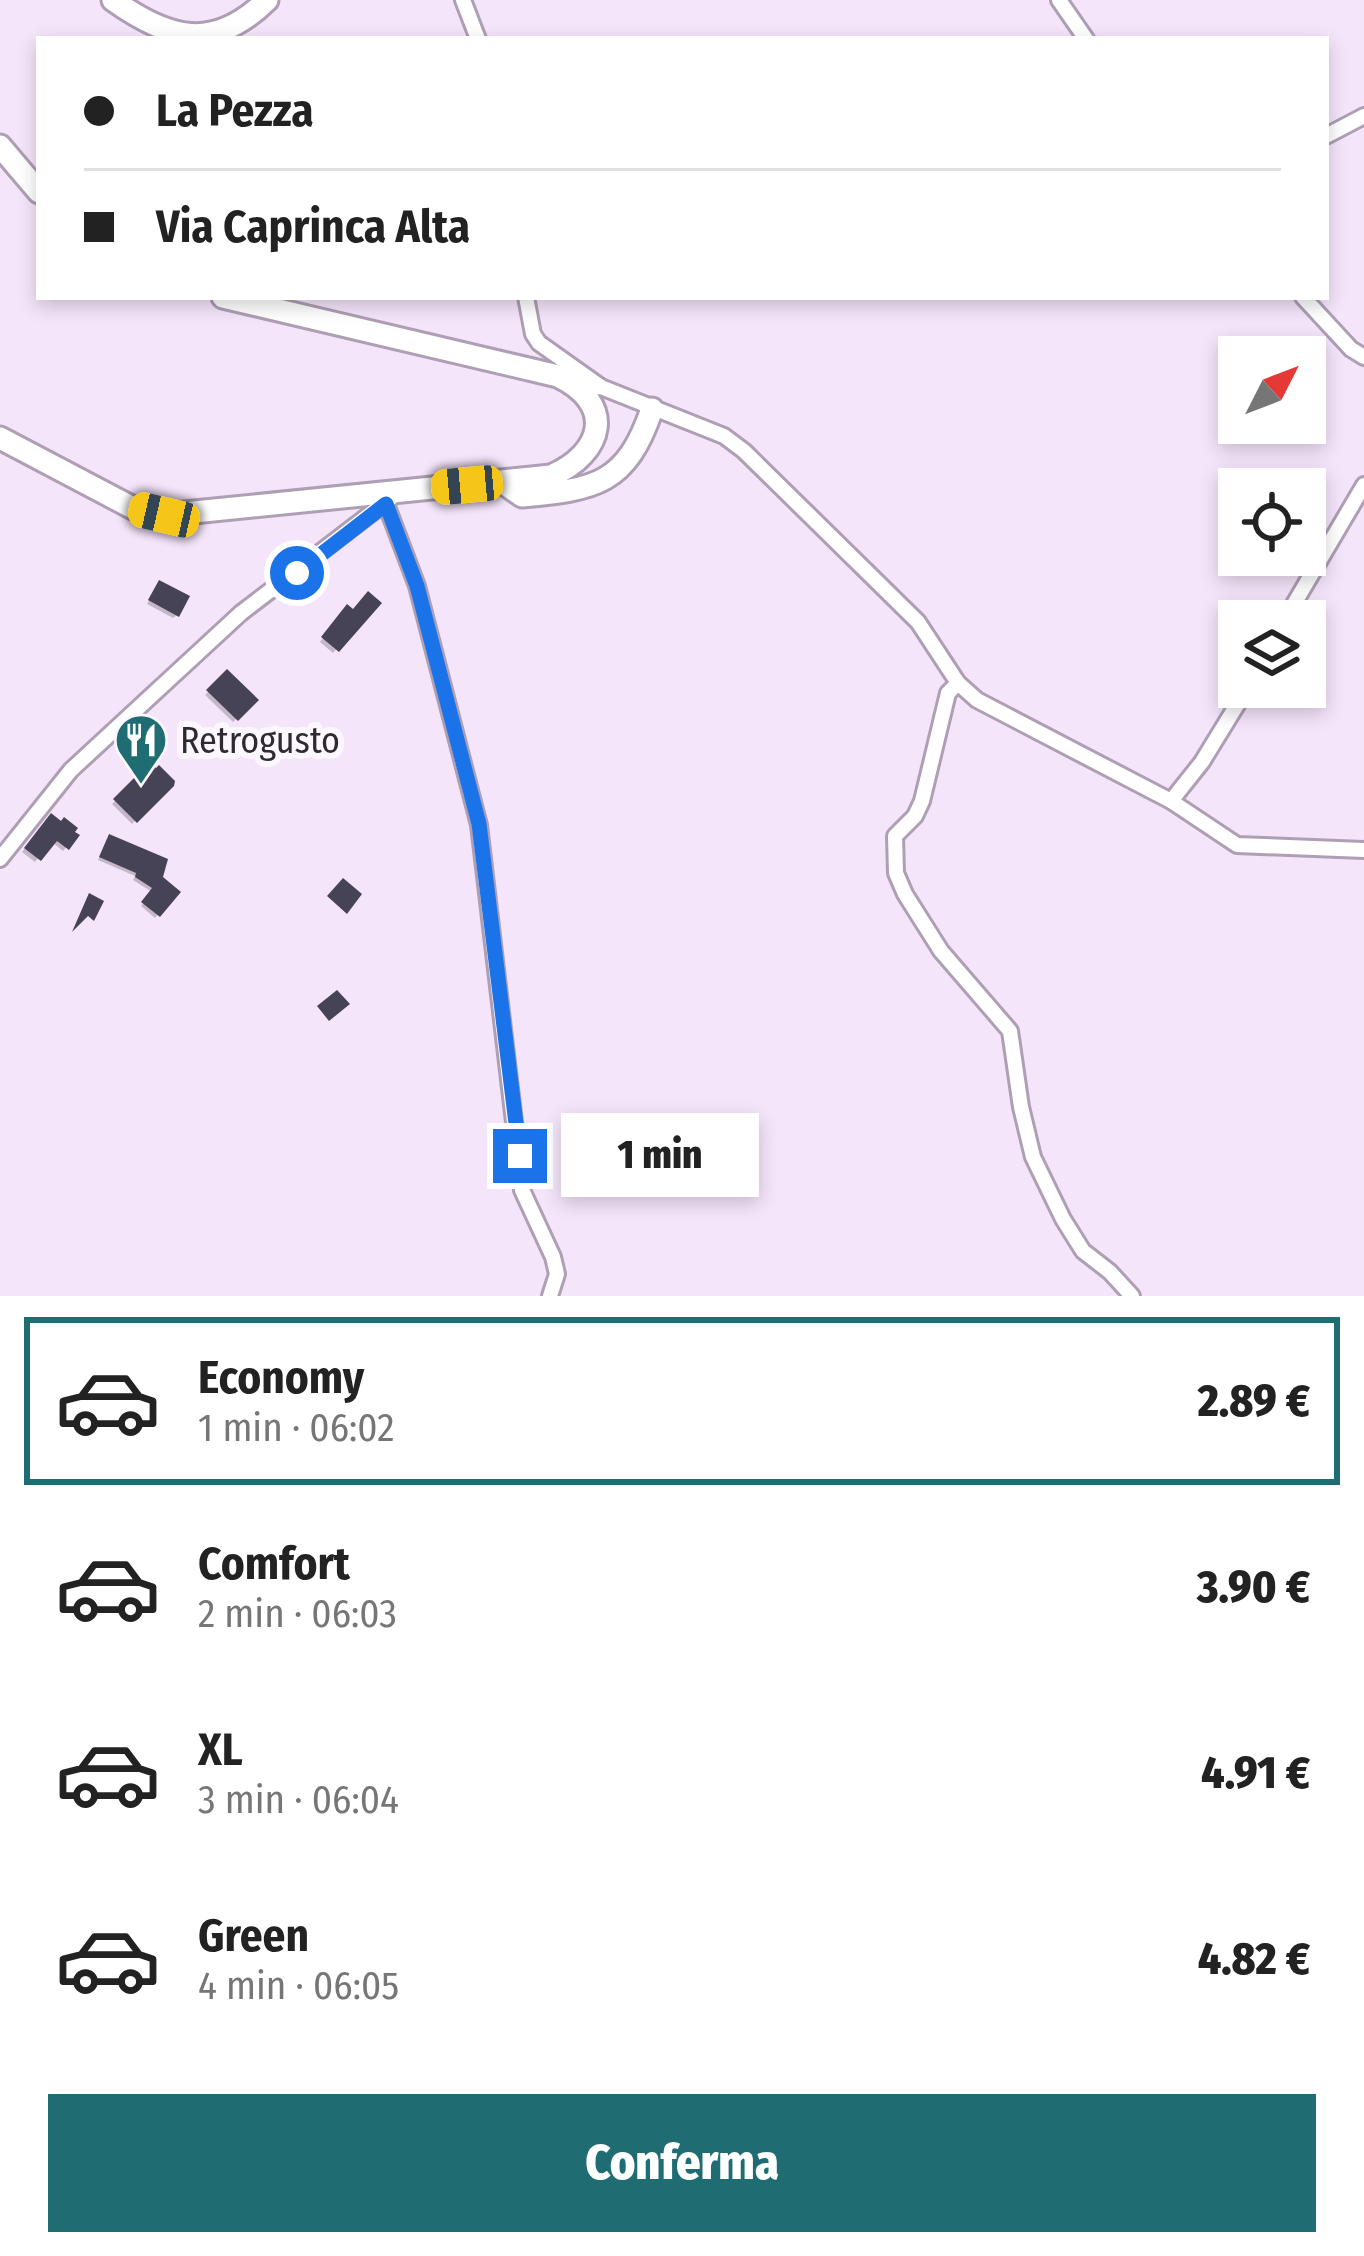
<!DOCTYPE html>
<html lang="it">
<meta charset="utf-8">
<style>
:root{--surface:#fff;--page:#f6f6f6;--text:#222;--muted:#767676;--line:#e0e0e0;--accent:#206c73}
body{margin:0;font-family:"Fira Sans Condensed",sans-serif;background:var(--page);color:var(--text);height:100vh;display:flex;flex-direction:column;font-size:45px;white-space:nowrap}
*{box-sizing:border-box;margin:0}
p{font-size:39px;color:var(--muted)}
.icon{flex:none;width:66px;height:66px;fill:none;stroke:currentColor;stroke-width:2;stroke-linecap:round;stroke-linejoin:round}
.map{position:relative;height:1296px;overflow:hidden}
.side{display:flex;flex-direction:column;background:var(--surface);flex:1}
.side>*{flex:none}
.top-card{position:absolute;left:36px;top:36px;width:1293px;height:264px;border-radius:0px;box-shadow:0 6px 18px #0003;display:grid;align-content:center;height:264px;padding:0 48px;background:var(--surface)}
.needle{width:78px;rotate:48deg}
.fabs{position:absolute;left:1218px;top:336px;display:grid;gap:24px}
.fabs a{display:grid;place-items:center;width:108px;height:108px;border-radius:0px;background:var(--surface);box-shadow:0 6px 18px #0003;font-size:60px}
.end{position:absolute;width:54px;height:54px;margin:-27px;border:15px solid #1a73e8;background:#fff;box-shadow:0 0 0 6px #fff}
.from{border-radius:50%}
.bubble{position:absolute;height:84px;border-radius:0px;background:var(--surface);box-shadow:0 6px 18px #0003;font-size:39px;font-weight:800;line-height:84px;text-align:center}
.car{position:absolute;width:36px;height:72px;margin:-36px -18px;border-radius:15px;box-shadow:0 0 9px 3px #0007;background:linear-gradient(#f5c518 24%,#345 0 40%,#f5c518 0 76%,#345 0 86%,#f5c518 0)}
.top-card b{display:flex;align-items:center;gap:42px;height:114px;font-size:45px}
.top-card b+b{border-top:3px solid var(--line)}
.top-card i{width:30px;height:30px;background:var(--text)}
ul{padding:21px 0 0;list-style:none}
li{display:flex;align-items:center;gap:36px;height:168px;margin:0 24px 18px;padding:0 24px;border:6px solid transparent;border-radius:0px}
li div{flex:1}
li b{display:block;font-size:45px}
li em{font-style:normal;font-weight:800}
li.active{border-color:var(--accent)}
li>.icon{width:108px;height:108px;stroke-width:1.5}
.button{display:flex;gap:24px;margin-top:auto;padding:24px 48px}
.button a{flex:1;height:138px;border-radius:0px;background:var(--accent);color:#fff;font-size:48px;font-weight:800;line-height:138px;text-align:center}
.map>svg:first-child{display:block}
.shadow{fill:#0003}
.building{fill:#474357}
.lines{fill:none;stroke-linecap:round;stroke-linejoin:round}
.street-casing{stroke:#ae9fb4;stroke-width:20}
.primary-casing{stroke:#ae9fb4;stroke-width:27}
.street{stroke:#fff;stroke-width:14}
.primary{stroke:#fff;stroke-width:21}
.route{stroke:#1a73e8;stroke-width:15}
.labels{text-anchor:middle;stroke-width:12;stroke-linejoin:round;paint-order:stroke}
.poi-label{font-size:36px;fill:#2f2932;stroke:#fcf6ff;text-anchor:start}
</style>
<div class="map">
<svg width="1364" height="1296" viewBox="0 0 1364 1296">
<rect width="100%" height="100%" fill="#f5e5fb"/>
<!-- shadow -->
<g class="shadow">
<path d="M156,587L177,615L173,618L147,604Z"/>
<path d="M378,603L333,653L320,642L347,608L353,613Z"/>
<path d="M227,673L255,700L233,722L205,695Z"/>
<path d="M150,766L171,785L132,824L112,804Z"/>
<path d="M51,817L75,836L63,851L52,842L35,862L22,852Z"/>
<path d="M107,840L177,892L155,918L141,906L152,892L133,880L135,876L98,860Z"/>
</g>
<!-- building -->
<g class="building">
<path d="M159,580L190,596L179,617L148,600Z"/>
<path d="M368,591L382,603L339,652L321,637L347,604L353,609Z"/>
<path d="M227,669L259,700L238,721L206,690Z"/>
<path d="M150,762L156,768L159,765L175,781L174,786L137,823L113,799Z"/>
<path d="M51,813L61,821L64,817L78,828L75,832L80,835L69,850L57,841L41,861L24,848Z"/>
<path d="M109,834L168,859L163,877L181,892L160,917L141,902L152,888L135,877L136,873L99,857Z"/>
<path d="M343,878L362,894L347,914L327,896Z"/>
<path d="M89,893L104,901L94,921L88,916L72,932Z"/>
<path d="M337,990L350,1004L329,1021L317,1006Z"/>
</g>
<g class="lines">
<!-- street casing -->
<g class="street-casing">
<g id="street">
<path d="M463,0L478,39"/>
<path d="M1059,0L1086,39"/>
<path d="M1326,136L1364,116"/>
<path d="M526,297L533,334L539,343L601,387"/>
<path d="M1303,297L1351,349L1364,357"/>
<path d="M579,389L601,387L724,436L744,451L918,622L958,683L977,700L1171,801L1237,845L1364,850"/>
<path d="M386,504L417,586L479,825L522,1190L553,1257L557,1274L550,1296"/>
<path d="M1284,621L1364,485"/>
<path d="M958,683L948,693L922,801L915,816L895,836L896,873L905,894L941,951L1010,1031L1021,1107L1033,1157L1063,1219L1083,1251L1110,1272L1132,1296"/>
<path d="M1171,801L1202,762L1248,687"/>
<path d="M0,859L71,770L241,613L391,498"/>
</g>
</g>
<!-- primary casing -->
<g class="primary-casing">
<g id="primary">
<path d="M113,0C169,40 214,52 267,0"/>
<path d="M0,146L39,192"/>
<path d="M0,438L133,508L164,515L551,476C604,453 616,404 558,376L223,297"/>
<path d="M502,482L522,496C596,489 626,485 652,409"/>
</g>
</g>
<!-- street -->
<use href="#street" class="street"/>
<!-- primary -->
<use href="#primary" class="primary"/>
</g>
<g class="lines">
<!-- route -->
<path class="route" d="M297,573L386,504L417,586L479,824L520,1156"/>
</g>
<!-- icons -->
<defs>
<g id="restaurant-pin" transform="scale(2.7)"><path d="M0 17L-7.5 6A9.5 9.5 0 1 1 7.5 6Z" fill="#206c73" stroke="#fcf6ff"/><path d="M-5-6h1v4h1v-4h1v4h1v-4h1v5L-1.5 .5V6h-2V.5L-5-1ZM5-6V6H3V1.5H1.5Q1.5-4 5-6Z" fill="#fff"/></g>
</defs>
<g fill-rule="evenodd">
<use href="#restaurant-pin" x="141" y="740"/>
</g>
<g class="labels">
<!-- poi labels -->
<g class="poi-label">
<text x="180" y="753">Retrogusto</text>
</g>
</g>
</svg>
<div class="fabs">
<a><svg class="needle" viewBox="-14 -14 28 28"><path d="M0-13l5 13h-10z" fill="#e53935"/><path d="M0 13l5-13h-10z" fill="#767676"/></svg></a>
<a><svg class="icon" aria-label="locate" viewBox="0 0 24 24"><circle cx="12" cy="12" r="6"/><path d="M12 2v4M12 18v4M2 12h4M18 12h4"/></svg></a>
<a><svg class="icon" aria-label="layers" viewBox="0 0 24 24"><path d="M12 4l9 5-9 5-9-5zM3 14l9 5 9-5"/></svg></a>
</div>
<i class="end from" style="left:297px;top:573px"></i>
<i class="end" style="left:520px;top:1156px"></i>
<div class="bubble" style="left:561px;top:1113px;width:198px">1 min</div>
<i class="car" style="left:467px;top:485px;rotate:265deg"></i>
<i class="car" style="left:164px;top:515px;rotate:283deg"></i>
<div class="top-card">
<b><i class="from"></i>La Pezza</b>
<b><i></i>Via Caprinca Alta</b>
</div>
</div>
<section class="side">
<ul>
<li class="active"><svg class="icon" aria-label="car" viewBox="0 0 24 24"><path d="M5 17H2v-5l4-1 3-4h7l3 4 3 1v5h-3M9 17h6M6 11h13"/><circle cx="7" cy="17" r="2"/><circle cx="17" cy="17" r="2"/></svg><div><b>Economy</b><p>1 min · 06:02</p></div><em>2.89 €</em></li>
<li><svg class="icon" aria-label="car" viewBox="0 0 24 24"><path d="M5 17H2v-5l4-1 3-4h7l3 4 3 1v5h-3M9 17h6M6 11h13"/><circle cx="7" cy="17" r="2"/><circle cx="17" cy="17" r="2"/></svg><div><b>Comfort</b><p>2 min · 06:03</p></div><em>3.90 €</em></li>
<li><svg class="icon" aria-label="car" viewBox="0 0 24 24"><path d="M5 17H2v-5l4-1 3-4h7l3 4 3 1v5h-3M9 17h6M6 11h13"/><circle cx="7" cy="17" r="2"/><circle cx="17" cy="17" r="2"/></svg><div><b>XL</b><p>3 min · 06:04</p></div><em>4.91 €</em></li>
<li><svg class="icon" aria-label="car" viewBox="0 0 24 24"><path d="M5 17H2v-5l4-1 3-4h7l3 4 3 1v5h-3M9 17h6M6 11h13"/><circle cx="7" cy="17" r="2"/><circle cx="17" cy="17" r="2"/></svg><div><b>Green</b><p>4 min · 06:05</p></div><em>4.82 €</em></li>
</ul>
<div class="button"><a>Conferma</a></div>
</section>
